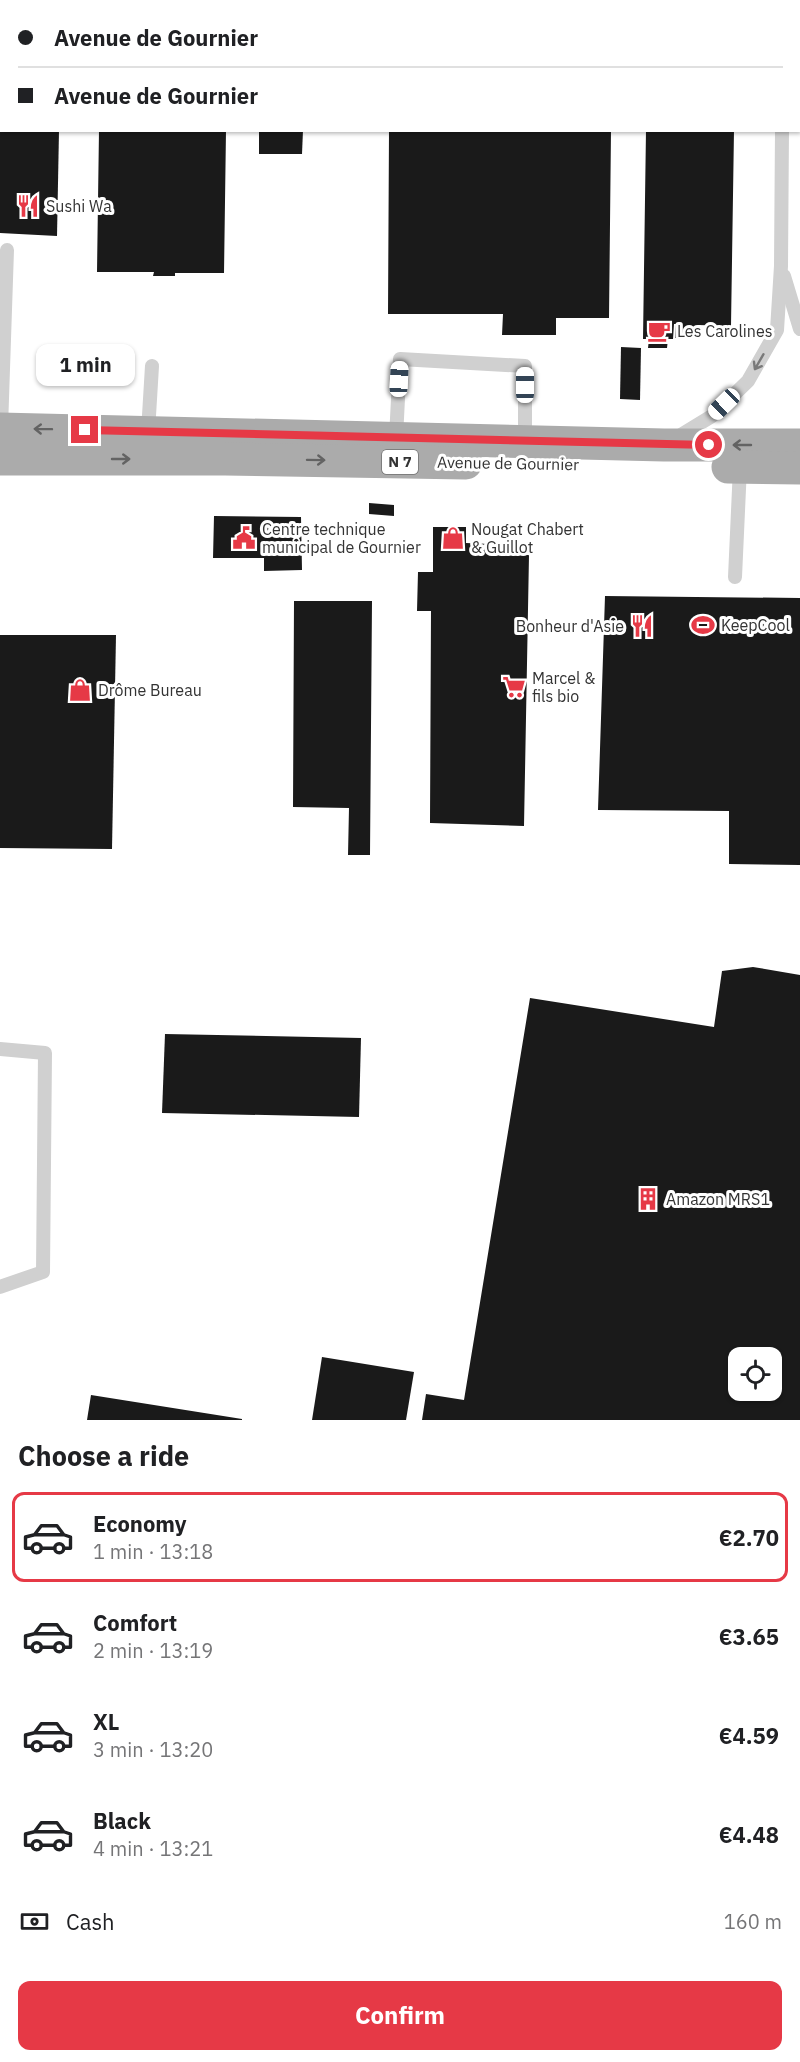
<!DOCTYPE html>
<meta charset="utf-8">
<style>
:root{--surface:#fff;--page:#f6f6f6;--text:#202124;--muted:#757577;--line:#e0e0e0;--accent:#e63946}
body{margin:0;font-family:"IBM Plex Sans",sans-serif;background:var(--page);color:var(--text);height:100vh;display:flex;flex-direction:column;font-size:22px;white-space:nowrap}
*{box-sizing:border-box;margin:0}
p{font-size:20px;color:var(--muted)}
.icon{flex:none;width:33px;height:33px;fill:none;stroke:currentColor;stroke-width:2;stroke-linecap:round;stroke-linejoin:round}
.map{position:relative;height:1420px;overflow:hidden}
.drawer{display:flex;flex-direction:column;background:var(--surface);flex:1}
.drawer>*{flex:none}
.guide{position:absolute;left:0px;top:0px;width:801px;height:132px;box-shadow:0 2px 4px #0004;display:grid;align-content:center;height:132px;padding:0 18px;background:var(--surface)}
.fabs{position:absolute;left:728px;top:1347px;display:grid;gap:12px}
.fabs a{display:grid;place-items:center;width:54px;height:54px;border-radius:12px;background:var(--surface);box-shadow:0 2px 4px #0004;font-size:30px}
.end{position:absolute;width:27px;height:27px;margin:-14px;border:8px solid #e63946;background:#fff;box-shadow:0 0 0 3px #fff}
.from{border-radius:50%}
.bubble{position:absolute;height:42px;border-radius:12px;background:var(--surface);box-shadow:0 2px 4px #0004;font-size:20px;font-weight:700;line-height:42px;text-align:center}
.car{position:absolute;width:18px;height:36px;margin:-18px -9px;border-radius:8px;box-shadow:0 0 4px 2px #0007;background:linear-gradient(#fff 24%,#345 0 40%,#fff 0 76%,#345 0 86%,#fff 0)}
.guide b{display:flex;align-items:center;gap:21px;height:57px;font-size:22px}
.guide b+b{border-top:2px solid var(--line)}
.guide i{width:15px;height:15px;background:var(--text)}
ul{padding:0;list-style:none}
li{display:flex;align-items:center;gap:18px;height:90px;margin:0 12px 9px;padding:0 6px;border:3px solid transparent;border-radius:12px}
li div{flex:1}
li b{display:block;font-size:22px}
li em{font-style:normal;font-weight:700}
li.current{border-color:var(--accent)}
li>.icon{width:54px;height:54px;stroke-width:1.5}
h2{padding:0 18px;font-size:27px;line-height:72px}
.pay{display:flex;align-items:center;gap:15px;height:66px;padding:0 18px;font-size:22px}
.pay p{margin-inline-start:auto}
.cta{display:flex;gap:12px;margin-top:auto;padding:12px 18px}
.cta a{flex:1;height:69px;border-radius:12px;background:var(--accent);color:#fff;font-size:24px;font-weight:700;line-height:69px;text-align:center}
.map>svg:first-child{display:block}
.building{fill:#1a1a1a;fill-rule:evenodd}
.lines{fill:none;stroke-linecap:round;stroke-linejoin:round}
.lane{stroke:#d0d0d0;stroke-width:14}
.primary{stroke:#ababab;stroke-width:33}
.oneway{stroke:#7a7a7a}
.oneway2{stroke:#636363}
.route{stroke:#e63946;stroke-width:8}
.labels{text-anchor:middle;stroke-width:6;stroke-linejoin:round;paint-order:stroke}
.shield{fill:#fff;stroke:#707070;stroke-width:1.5}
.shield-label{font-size:15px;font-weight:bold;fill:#333}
.poi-label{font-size:16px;fill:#333;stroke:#fff;text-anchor:start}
.street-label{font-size:16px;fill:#333;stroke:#fff}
</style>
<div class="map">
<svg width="800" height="1420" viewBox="0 0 800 1420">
<rect width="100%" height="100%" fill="#fff"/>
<!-- building -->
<g class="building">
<path d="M0,130H59L57,236L0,233Z"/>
<path d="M99,130H226L224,273H175V276H153L154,272H97Z"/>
<path d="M259,130H303L302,154H259Z"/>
<path d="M389,130H611L609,318H556V335H502L503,314H388Z"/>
<path d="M646,130H734L731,326L698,325V338H675L676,324H674L673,339H668L667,348H648L649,339H643Z"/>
<path d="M621,347L641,348L640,400L620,399Z"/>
<path d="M369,503L394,505V516L369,514Z"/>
<path d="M214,516L301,517L302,570L264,571V558H213Z"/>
<path d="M433,527H466V543L490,544L489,554L529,555L524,826L430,823L431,611H417L418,572H433Z"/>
<path d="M605,596L800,598V865L729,864V811L598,810Z"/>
<path d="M294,601H372L370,855H348L349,808L293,807Z"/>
<path d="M0,635H116L112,849L0,848Z"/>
<path d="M753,967L800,975V1420H422L426,1394L464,1400L530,998L714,1027L722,971ZM738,1358H771V1390H738Z"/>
<path d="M165,1034L361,1038L359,1117L162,1113Z"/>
<path d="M322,1357L414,1372L406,1420H312Z"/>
<path d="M91,1395L242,1419V1420H87Z"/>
</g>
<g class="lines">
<!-- lane -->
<g class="lane">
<path d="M781,0V2"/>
<path d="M790,2L791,0"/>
<path d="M784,276L800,329"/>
<path d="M1,428L7,250"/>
<path d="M148,432L152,366"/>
<path d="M396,438L400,359L525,366V442"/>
<path d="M676,438L712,416L748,381L777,330L781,266L782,130"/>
<path d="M735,577L740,467"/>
<path d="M0,1049L45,1053L43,1272L0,1287"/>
</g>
<!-- primary -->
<g class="primary">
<path d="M0,429L664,445H800"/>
<path d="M0,459H225L466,463"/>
<path d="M728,467L800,468"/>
</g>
</g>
<!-- one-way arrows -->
<defs><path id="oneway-shaft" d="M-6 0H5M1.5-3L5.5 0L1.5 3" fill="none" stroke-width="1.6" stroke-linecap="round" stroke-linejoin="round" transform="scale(1.5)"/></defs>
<use class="oneway" href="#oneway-shaft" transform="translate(759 362) rotate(120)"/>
<g class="oneway2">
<use href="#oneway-shaft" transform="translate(43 429) rotate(-179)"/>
<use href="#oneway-shaft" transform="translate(742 445) rotate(180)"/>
<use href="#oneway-shaft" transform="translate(121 459)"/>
<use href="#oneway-shaft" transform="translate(316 460) rotate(1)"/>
</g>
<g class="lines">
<!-- route -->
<path class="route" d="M85,430L709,445"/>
</g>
<!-- icons -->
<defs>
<g id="restaurant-bare" transform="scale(1.8)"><path d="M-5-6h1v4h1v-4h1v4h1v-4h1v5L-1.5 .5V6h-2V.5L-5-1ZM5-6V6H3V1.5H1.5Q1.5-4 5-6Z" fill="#e63946" stroke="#fff" stroke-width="2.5" paint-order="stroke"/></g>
<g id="cafe-bare" transform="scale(1.8)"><path d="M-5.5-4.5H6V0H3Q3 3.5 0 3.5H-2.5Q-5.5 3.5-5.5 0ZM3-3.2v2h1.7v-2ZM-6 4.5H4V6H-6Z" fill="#e63946" stroke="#fff" stroke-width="2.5" paint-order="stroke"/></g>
<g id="civic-bare" transform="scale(1.8)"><path d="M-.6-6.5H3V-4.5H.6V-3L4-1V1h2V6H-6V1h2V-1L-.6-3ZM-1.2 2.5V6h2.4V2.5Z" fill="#e63946" stroke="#fff" stroke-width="2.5" paint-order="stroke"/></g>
<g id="shop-bare" transform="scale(1.8)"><path d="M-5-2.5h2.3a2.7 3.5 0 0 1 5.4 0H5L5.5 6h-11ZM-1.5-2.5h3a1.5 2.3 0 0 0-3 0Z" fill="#e63946" stroke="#fff" stroke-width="2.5" paint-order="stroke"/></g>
<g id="stadium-bare" transform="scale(1.8)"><path d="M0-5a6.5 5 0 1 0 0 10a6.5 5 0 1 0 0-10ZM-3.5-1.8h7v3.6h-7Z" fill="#e63946" stroke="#fff" stroke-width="2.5" paint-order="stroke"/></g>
<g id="supermarket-bare" transform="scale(1.8)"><path d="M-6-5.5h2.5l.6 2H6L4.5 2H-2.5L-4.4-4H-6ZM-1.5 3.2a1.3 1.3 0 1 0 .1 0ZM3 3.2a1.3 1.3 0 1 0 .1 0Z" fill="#e63946" stroke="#fff" stroke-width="2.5" paint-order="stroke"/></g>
<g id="building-bare" transform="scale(1.8)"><path d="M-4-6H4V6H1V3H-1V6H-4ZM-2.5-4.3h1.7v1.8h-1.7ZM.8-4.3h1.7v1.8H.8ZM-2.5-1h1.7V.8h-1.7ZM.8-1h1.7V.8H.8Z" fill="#e63946" stroke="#fff" stroke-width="2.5" paint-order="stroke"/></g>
</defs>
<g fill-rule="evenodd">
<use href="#restaurant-bare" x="28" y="206"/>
<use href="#cafe-bare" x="659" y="331"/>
<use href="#civic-bare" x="244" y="538"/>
<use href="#shop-bare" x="453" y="538"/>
<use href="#stadium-bare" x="703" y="625"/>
<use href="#restaurant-bare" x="642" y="626"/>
<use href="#supermarket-bare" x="514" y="687"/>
<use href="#shop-bare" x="80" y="690"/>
<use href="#building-bare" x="648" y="1199"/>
</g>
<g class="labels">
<!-- shield labels -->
<rect class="shield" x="382" y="450" width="36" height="24" rx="4.5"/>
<g class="shield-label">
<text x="400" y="467">N 7</text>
</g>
<!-- poi labels -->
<g class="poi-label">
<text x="46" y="212">Sushi Wa</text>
<text x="677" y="337">Les Carolines</text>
<text x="262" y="535">Centre technique<tspan x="262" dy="18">municipal de Gournier</tspan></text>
<text x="471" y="535">Nougat Chabert<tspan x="471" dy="18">&amp; Guillot</tspan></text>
<text x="721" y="631">KeepCool</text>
<text x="624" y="632" text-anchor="end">Bonheur d'Asie</text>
<text x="532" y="684">Marcel &amp;<tspan x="532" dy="18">fils bio</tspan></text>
<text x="98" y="696">Drôme Bureau</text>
<text x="666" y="1205">Amazon MRS1</text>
</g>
<!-- street labels -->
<g class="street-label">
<text transform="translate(508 463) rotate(1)" y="6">Avenue de Gournier</text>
</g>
</g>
</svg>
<div class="fabs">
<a><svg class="icon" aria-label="locate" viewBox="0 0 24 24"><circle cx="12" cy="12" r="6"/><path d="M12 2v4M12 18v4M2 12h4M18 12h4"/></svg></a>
</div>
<i class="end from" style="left:709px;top:445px"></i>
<i class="end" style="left:85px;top:430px"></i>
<div class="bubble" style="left:36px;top:344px;width:99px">1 min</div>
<i class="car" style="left:399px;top:379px;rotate:3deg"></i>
<i class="car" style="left:525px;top:385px;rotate:0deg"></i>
<i class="car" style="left:724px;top:404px;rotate:226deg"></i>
<div class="guide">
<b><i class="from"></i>Avenue de Gournier</b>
<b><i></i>Avenue de Gournier</b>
</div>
</div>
<section class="drawer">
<h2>Choose a ride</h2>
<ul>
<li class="current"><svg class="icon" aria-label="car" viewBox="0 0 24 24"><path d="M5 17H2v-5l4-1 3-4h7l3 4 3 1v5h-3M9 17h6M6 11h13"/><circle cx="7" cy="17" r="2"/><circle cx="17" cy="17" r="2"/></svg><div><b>Economy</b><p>1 min · 13:18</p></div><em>€2.70</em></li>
<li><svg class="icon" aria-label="car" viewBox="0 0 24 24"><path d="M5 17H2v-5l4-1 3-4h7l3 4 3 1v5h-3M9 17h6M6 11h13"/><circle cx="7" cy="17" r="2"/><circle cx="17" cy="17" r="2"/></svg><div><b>Comfort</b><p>2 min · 13:19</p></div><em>€3.65</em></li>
<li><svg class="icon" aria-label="car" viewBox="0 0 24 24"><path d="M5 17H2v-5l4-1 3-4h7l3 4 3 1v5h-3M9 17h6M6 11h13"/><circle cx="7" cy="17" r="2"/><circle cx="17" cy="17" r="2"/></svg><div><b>XL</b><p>3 min · 13:20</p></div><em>€4.59</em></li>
<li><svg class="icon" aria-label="car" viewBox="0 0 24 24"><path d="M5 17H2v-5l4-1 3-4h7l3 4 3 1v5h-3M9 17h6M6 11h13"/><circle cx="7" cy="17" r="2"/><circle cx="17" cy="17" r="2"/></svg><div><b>Black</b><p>4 min · 13:21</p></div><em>€4.48</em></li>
</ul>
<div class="pay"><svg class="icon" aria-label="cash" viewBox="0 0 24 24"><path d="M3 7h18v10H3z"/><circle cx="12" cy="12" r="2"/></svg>Cash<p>160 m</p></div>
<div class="cta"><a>Confirm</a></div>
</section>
